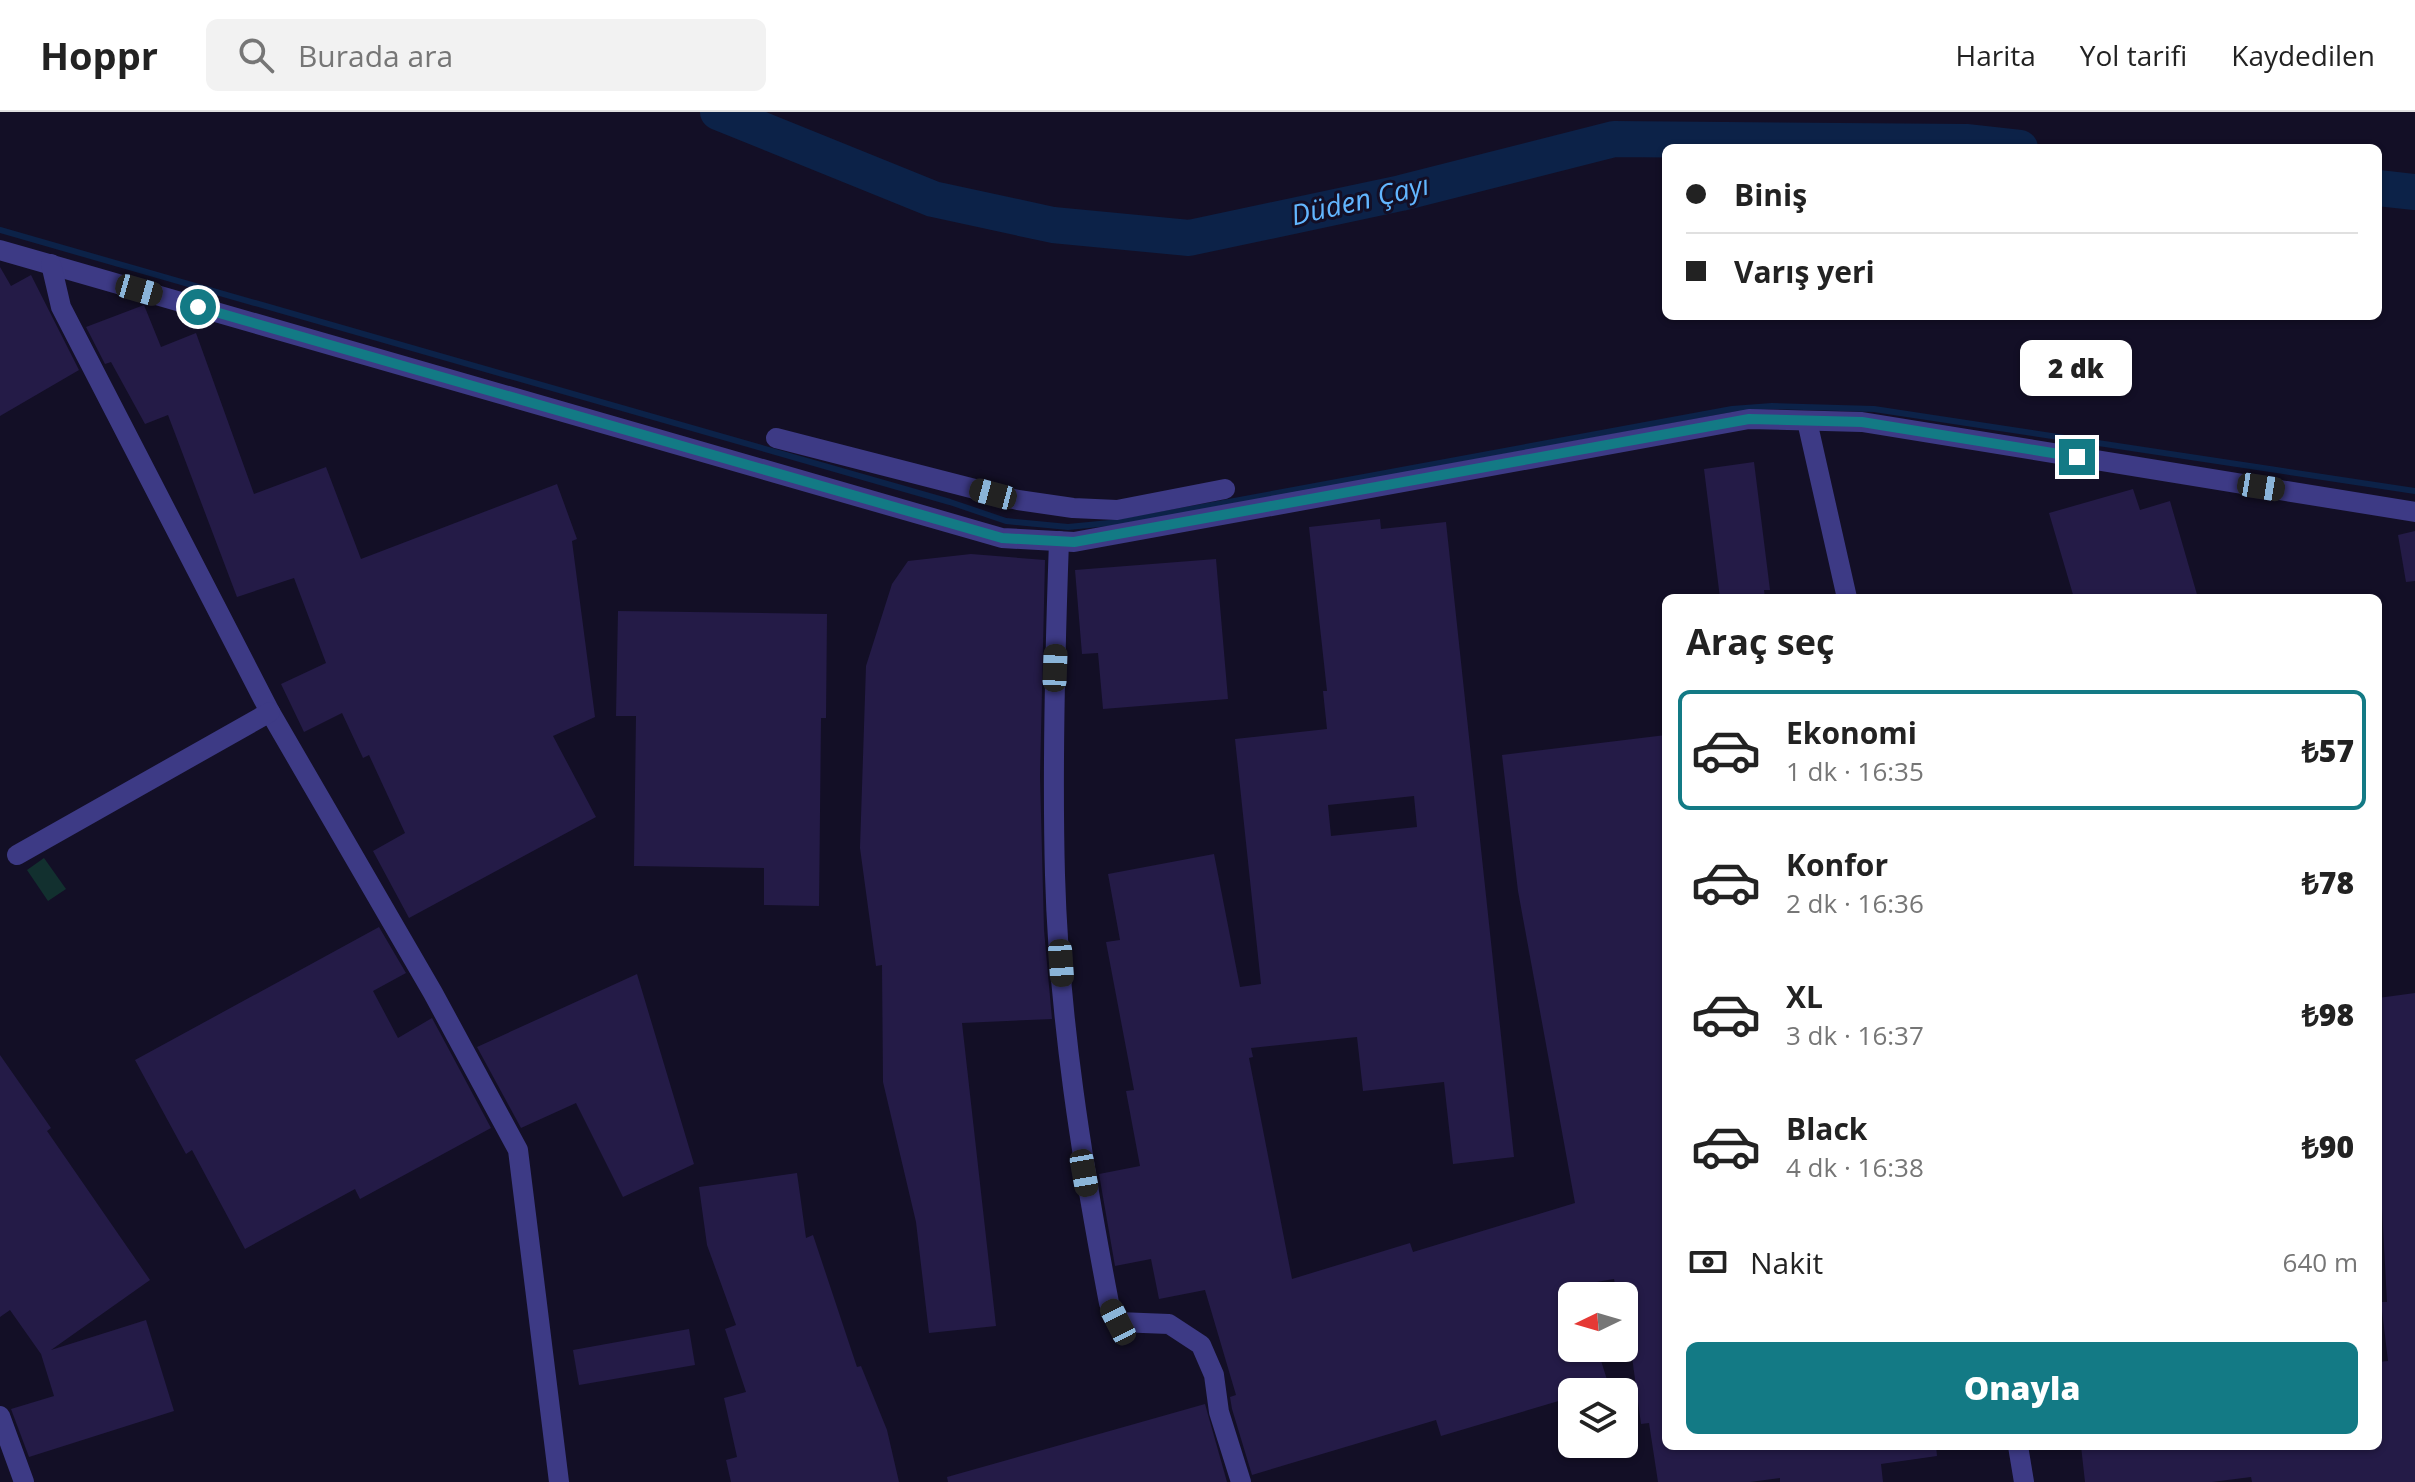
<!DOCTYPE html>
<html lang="tr">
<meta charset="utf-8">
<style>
:root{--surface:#fff;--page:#f2f2f2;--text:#222;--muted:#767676;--line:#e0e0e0;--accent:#137a85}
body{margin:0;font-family:"Open Sans",sans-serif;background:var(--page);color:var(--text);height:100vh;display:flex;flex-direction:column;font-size:30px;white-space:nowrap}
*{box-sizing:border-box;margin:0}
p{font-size:26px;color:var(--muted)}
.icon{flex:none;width:44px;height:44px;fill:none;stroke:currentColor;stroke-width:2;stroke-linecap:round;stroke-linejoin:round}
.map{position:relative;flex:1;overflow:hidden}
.panel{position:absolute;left:1662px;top:482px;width:720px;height:856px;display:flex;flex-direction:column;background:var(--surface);border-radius:12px;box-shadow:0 2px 6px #0004}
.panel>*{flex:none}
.hud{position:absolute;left:1662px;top:32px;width:720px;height:176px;border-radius:12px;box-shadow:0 2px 6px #0004;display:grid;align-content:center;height:176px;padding:0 24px;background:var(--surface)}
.needle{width:52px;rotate:265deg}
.fabs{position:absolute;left:1558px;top:1170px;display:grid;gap:16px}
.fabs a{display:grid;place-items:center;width:80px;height:80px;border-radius:12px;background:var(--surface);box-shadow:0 2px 6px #0004;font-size:40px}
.end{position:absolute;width:36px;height:36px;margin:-18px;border:10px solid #137a85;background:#fff;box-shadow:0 0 0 4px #fff}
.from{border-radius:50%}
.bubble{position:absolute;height:56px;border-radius:12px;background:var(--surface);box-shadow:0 2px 6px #0004;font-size:26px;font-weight:800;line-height:56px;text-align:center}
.car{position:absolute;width:24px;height:48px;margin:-24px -12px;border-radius:10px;box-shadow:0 0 6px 2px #0007;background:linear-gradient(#222 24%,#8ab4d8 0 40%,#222 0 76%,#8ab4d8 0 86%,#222 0)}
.hud b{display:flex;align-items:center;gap:28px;height:76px;font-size:30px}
.hud b+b{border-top:2px solid var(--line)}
.hud i{width:20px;height:20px;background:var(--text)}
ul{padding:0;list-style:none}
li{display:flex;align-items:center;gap:24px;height:120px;margin:0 16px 12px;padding:0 8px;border:4px solid transparent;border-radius:12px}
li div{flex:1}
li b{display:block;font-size:30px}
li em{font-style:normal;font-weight:800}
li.active{border-color:var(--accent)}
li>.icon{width:72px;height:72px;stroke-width:1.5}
h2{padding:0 24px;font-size:36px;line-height:96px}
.pay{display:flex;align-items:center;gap:20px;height:88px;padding:0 24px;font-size:30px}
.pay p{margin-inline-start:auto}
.cta{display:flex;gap:16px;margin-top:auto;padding:16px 24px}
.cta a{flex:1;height:92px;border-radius:12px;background:var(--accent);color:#fff;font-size:32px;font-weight:800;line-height:92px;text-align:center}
header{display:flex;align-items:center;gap:48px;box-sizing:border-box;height:112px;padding:0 40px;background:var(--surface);border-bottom:2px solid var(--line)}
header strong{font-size:38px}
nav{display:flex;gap:44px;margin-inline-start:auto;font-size:28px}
.search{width:560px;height:72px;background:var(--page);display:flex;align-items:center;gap:20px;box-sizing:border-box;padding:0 28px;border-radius:12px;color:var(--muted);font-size:30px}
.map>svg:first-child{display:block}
.green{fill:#12302f}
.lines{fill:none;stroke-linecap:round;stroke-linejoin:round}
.stream{stroke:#0c2248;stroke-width:6}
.river{stroke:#0c2248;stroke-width:36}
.building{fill:#241b47;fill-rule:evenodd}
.minor{stroke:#3d3a85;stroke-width:20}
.route{stroke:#137a85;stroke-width:10}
.labels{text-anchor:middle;stroke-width:6;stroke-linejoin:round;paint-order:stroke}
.water-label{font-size:28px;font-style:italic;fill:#62b6ff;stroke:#130f26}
</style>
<header>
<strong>Hoppr</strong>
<div class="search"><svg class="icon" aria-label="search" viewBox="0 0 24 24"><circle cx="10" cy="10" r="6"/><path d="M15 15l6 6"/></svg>Burada ara</div>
<nav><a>Harita</a><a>Yol tarifi</a><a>Kaydedilen</a></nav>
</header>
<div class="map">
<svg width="2415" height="1370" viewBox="0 0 2415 1370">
<rect width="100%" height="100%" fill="#130f26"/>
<!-- green -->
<path class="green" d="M44,746L66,777L48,789L27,758Z"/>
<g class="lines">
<!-- stream -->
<path class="stream" d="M0,118L950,390L1006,409L1068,415L1120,410L1732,297L1772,294L1874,297L2415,379"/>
<!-- river -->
<g class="river">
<path d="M718,0L933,87L1053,113L1189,126L1401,81L1614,27L1966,30L2020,36"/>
<path d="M2378,76L2415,80"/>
</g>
</g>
<!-- building -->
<g class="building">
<path d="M0,155L11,174L31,163L79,258L0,304Z"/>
<path d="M144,193L161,235L196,221L254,382L326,355L361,447L557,372L577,427L572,429L595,605L553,624L596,705L409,806L373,739L405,721L369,643L363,646L342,601L304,620L281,572L326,551L294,466L237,485L168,303L145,312L111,250L105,252L86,215Z"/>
<path d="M1754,350L1770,478H1764L1765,486H1720L1704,357Z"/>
<path d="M2133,377L2140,398L2170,389L2198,486H2074L2049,401Z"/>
<path d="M1380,407L1381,417L1446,410L1514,1045L1453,1052L1444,970L1363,979L1357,925L1251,936L1253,945L1249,946L1292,1167L1410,1131L1413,1140L1575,1091L1518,779L1502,643L1666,623V1334H1936L1937,1344L1881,1352L1883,1370H1780V1366L1750,1370H1658L1649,1311L1641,1312L1630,1230L1624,1231V1184H1617L1614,1167L1579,1173L1582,1184H1572V1236H1597L1609,1274L1590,1280H1572V1285L1441,1324L1436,1308L1252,1363L1232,1297L1230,1285L1236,1283L1205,1178L1159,1187L1151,1147L1115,1154L1099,1062L1140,1054L1126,979L1134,978L1106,830L1120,828L1108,762L1214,742L1240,875L1261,872L1235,627L1327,617L1323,579H1327L1309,415ZM1414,684L1417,715L1331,724L1328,693Z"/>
<path d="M2415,419V469L2406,470L2398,423Z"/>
<path d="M971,442L1045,448L1040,664L1044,818L1052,907L962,911L996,1214L929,1221L916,1110L883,970L882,853L876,854L860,736L866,554L892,472L908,449Z"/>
<path d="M1216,447L1228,587L1103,597L1098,541L1082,542L1075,458Z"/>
<path d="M618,499L827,502L826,606H821L819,794L764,793V756L634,754L636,604H616Z"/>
<path d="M379,815L406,861L373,879L398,926L432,906L491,1016L360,1087L355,1077L245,1137L192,1038L186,1042L135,948Z"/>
<path d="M637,862L694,1052L623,1085L576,991L521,1016L477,935Z"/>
<path d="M2415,881V1370H2252L2251,1365L2212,1370H2085L2081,1334H2378V1250L2388,1249L2381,1190H2387L2378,1022V886Z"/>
<path d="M0,943L51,1016L47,1019L150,1168L51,1238L146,1208L174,1299L29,1345L11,1297L54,1284L41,1242L10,1198L0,1205Z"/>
<path d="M797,1061L806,1126L813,1123L857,1255L861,1254L887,1318L899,1370H731L726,1348L737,1345L724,1286L746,1280L725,1217L736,1213L707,1133L699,1075Z"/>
<path d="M689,1217L695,1253L579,1273L573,1238Z"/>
<path d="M1205,1292L1227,1370H948L947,1365Z"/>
</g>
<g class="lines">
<!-- minor -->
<g class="minor">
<path d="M0,138L1002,426L1074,430L1749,307L1862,310L2415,400"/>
<path d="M51,152L61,195L270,600L433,881L518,1038L559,1370"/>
<path d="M1807,309L1847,486"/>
<path d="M776,326L1018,388L1073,396L1117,398L1225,377"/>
<path d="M1059,429C1055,540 1052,652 1055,763C1059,907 1082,1050 1109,1191L1118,1210L1169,1212L1201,1233L1214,1263L1219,1300L1241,1370"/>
<path d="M17,743L270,600"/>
<path d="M0,1304L24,1370"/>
<path d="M2018,1334L2024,1370"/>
</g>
</g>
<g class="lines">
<!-- route -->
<path class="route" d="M198,195L1002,426L1074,430L1749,307L1862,310L2077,345"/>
</g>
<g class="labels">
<!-- water labels -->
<g class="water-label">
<text transform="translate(1360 88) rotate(-13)" y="10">Düden Çayı</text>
</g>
</g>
</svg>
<div class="fabs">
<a><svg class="needle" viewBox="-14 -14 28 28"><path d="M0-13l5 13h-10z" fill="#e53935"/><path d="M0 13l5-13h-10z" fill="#767676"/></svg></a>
<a><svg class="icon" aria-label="layers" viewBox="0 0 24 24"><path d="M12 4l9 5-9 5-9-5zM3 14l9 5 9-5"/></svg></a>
</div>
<i class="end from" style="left:198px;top:195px"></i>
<i class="end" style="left:2077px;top:345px"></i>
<div class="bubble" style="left:2020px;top:228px;width:112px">2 dk</div>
<i class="car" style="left:139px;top:178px;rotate:106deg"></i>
<i class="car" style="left:2261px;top:375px;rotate:99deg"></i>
<i class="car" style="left:993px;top:382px;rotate:285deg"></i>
<i class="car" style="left:1055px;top:556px;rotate:2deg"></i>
<i class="car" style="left:1061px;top:851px;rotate:176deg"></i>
<i class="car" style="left:1084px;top:1061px;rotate:170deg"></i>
<i class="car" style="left:1118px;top:1210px;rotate:333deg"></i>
<div class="hud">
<b><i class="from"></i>Biniş</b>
<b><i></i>Varış yeri</b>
</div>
<section class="panel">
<h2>Araç seç</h2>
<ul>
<li class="active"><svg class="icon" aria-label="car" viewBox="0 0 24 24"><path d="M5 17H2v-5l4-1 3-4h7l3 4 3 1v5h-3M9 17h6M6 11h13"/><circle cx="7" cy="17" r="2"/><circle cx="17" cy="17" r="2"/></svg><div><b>Ekonomi</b><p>1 dk · 16:35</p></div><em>₺57</em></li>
<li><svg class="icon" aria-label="car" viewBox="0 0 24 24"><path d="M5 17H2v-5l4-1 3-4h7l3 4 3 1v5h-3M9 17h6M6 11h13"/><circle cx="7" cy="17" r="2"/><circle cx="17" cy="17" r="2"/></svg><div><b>Konfor</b><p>2 dk · 16:36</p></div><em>₺78</em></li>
<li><svg class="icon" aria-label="car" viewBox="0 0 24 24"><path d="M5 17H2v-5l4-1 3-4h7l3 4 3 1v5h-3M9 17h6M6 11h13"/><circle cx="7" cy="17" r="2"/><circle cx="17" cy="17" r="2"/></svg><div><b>XL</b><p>3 dk · 16:37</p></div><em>₺98</em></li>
<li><svg class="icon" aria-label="car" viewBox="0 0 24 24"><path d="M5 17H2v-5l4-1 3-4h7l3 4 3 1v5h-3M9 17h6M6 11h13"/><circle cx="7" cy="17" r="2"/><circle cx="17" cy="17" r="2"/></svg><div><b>Black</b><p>4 dk · 16:38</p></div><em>₺90</em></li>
</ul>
<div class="pay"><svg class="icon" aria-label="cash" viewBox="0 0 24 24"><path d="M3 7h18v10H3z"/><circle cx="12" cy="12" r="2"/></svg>Nakit<p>640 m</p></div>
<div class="cta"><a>Onayla</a></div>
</section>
</div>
